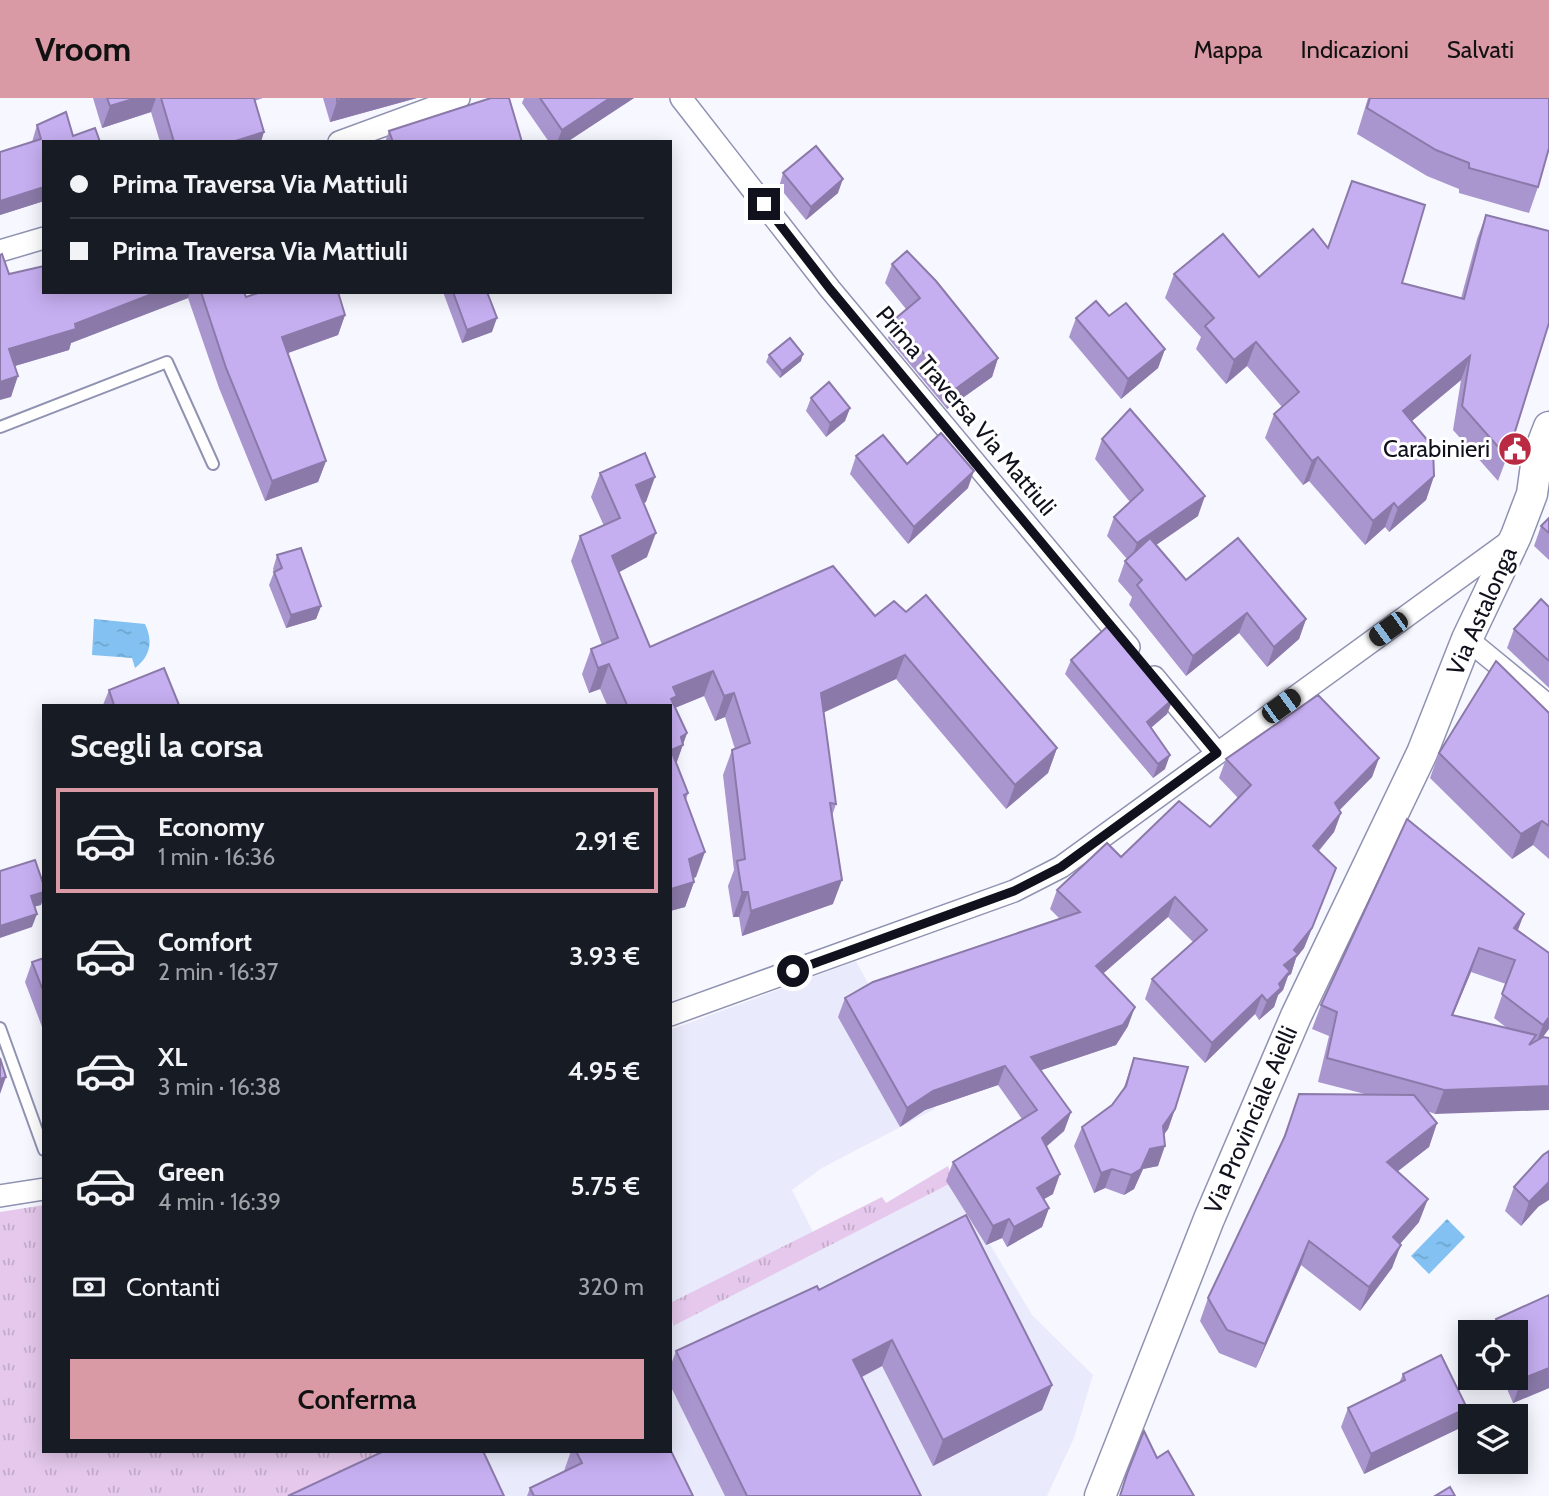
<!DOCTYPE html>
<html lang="it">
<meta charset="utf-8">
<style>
:root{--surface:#171b24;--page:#20242c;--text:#f1f3f6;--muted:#9ea1a6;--line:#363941;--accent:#d999a5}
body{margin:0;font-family:Cabin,sans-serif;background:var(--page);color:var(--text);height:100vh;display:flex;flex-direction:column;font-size:26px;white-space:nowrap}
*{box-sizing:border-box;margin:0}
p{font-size:23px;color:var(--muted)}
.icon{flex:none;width:38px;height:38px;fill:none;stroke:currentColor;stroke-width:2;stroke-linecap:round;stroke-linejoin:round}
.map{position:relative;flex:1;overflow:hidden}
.details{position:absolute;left:42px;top:606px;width:630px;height:749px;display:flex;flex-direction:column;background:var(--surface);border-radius:0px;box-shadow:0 4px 18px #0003}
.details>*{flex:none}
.guide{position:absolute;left:42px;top:42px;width:630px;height:154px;border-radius:0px;box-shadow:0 4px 18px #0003;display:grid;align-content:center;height:154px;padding:0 28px;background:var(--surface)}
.fabs{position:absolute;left:1458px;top:1222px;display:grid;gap:14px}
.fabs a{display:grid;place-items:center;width:70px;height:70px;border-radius:0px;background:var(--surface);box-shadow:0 4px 18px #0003;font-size:35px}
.end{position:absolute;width:32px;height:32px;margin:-16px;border:9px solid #11111d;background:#fff;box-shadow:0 0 0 4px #fff}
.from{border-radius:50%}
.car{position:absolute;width:21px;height:42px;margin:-21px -10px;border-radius:9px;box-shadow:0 0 5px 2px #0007;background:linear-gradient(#222 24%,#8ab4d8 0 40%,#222 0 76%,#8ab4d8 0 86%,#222 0)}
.guide b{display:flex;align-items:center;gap:24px;height:66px;font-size:26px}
.guide b+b{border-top:2px solid var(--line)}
.guide i{width:18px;height:18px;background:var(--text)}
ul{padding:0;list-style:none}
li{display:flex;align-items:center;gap:21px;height:105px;margin:0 14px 10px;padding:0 14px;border:4px solid transparent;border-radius:0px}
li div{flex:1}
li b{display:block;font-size:26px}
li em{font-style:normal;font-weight:600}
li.active{border-color:var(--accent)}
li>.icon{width:63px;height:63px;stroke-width:1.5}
h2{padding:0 28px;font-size:32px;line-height:84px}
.pay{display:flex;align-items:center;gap:18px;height:77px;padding:0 28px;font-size:26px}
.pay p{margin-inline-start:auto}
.cta{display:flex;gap:14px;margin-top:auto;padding:14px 28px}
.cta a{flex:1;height:80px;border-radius:0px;background:var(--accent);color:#111;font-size:28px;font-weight:600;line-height:80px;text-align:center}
header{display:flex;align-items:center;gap:42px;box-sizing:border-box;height:98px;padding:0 35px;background:var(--accent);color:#111}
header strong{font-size:33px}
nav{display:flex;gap:38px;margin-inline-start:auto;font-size:24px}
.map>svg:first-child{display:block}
.built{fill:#e9eafb}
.grass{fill:url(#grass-tufts)}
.water{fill:url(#water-ripples)}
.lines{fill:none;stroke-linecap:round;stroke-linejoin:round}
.lane-casing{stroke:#8f92b1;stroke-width:14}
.street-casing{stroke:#8f92b1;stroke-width:24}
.secondary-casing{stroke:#8f92b1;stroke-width:33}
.lane{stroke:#fff;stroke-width:10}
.street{stroke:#fff;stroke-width:21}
.secondary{stroke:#fff;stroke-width:30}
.wall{fill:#aa96cf;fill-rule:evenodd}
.shaded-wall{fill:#8b7aa9}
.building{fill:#c6aff1;stroke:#8b7aa9;stroke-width:2}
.route{stroke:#11111d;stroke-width:9}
.labels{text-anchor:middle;stroke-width:6;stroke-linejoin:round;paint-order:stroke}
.street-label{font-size:24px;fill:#11111d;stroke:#fff}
.poi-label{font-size:24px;fill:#11111d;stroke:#fff;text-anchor:end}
</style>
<header>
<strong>Vroom</strong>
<nav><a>Mappa</a><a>Indicazioni</a><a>Salvati</a></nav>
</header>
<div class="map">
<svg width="1549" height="1398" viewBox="0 0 1549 1398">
<defs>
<pattern id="grass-tufts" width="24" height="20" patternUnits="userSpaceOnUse" patternTransform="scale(1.75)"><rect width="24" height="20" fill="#e5c8ec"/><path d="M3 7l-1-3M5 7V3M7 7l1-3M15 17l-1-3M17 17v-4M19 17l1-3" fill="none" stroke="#c3abca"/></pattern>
<pattern id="water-ripples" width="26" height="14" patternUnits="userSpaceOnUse" patternTransform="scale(1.75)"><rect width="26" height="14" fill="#82c1f1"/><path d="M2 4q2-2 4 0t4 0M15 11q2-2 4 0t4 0" fill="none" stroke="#6fa5ce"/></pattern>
</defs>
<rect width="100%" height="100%" fill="#f7f8ff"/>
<!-- built -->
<g class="built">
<path d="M856,863L935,1011L822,1070L792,1092L813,1134L670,1205V932Z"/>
<path d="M953,1084L1032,1217L1093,1277L1074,1340L1047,1398H325L420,1353H670V1229Z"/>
</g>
<!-- grass -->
<g class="grass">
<path d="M948,1068L953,1084L673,1228L670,1205L882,1099L886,1105Z"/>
<path d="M44,1107V1353H420L325,1398H0V1114Z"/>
</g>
<!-- water -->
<g class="water">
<path d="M94,521L145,526C153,543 151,558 135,570L132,560L92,557Z"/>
<path d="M1447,1121L1465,1139L1429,1176L1411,1158Z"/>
</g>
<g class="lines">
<!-- lane casing -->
<g class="lane-casing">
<g id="lane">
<path d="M0,329L167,264L213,366"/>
<path d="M0,930L44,1052"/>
</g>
</g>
<!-- street casing -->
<g class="street-casing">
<g id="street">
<path d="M681,0L830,191L1129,549"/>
<path d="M339,44L459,0"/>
<path d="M0,153L44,140"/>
<path d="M1467,541L1549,608"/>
<path d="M1154,579L1217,655"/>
<path d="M670,917L1014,793L1061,769L1514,440"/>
<path d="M0,1098L44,1091"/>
</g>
</g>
<!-- secondary casing -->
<g class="secondary-casing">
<path id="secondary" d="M1100,1398L1209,1121L1296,918L1422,655L1467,541L1516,438L1532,396L1537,360L1549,329"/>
</g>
<!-- lane -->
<use href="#lane" class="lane"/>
<!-- street -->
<use href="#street" class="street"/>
<!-- secondary -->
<use href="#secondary" class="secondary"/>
</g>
<!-- wall -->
<g class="wall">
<path d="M93,0H263L254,3L261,44H160L151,14L102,30Z"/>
<path d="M323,0H417L330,24Z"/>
<path d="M524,0H634L567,44H549L522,5Z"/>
<path d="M1368,0H1549L1538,89L1529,115L1459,95V91L1427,78L1357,36Z"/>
<path d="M37,27L73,38L100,44H44V103L0,117V54L32,44Z"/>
<path d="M389,33L522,44H385Z"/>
<path d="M783,75L838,95L806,122L779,89Z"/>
<path d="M1486,117L1507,359L1498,383L1453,332L1461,282L1412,323L1434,378L1426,402L1389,434L1385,429L1365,447L1309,383L1303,387L1265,340L1274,316L1282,309L1247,268L1226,286L1196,251L1201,239L1165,200L1174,176L1259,179L1328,149L1402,185L1461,200L1477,141Z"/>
<path d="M892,166L998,260L992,279L947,311L888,240L895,221L906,211L885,185Z"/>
<path d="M9,176L44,194H244L246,199L345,217L338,237L288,255L326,363L318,384L265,403L219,290L188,200L71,245L69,252L15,268L11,299Z"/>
<path d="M443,194H487L492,234L462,245Z"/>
<path d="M1109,218L1165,251L1158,270L1121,301L1069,239L1076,220Z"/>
<path d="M769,257L801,263L780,280L766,264Z"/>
<path d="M811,300L850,310L845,323L826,339L806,313Z"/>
<path d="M1102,341L1198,418L1156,447L1186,482L1306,521L1299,541L1267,569L1239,535L1186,578L1129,507L1132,499L1118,483L1125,463L1127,461L1107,438L1114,419L1130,404L1095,361Z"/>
<path d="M856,358L907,366L968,390L908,446L850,376Z"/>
<path d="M600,375L646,404L643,405L647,459L619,474L650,549L875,518L1057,650L1048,675L1006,711L896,581L823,614L836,706L832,718L833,806L742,838L739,819H733L728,788L734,772L723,677L732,652L735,651L725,619L715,623L704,598L675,610L687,635L676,666L688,695L686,702L696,779L693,780L694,784L685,809L670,813V607H607L600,591L589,595L582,576L591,551L602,547L571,463L580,438L604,428L591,399Z"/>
<path d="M1549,420V462L1534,448L1541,428Z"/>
<path d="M277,457L321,508L316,521L286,530L269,487L274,474L273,471Z"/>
<path d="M1549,509V590L1507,550L1514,531Z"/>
<path d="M1071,562L1173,601L1167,616L1151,630L1165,671L1153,680L1065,576Z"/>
<path d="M109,592L179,607H103Z"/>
<path d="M1549,615V761L1533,747L1512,761L1430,680L1439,655Z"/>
<path d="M1379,660L1372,679L1339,712L1341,715L1334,734L1319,753L1329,789L1304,850L1296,860L1291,876L1288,878L1283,892L1278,897L1274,909L1259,922L1255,916L1205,965L1145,901L1152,881L1193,844L1168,819L1103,875L1128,928L1116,947L1041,972L1071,1014L1064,1033L1046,1049L1053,1096L1044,1101L1049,1110L1042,1129L1007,1149L1002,1140L986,1147L946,1083L953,1064L1022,1021L998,987L925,1012L900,1029L838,919L845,900L1060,821L1050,811L1057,792L1121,759L1210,729L1238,700L1219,680L1226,661Z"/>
<path d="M1518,832L1549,855L1543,939L1435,1016L1427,1013L1437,1025L1429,1049L1397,1073L1419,1124L1400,1146L1392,1170L1360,1213L1301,1167L1256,1270L1219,1255L1200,1223L1208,1200L1282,1043L1299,996H1365L1318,984L1329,938L1312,931L1321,907ZM1471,874L1506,886L1494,920L1507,930L1453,917Z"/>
<path d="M44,860V934L25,884L32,864Z"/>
<path d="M1134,960L1175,1011L1168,1031L1164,1036L1158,1068L1143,1071L1134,1091L1124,1097L1105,1090L1094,1095L1074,1048L1082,1029L1112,1007L1123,992Z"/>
<path d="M1514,1089L1538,1109L1521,1128L1505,1113Z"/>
<path d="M819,1192L1052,1287L1042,1312L933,1368L882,1268L862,1279L921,1398H725L670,1287V1269L676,1253Z"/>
<path d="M1549,1197V1290L1513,1305L1502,1279H1516V1234H1492L1496,1221Z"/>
<path d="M1403,1276L1460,1330L1364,1376L1341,1329L1348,1310L1399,1285Z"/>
<path d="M571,1353H670L693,1398H527L530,1390L564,1373Z"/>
</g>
<!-- shaded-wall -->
<g class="shaded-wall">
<path d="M136,0H156L151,14L102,30L110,8Z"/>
<path d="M348,0H417L330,24L337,3Z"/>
<path d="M610,0H634L567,44H557L562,32Z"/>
<path d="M264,34L261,44H232Z"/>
<path d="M843,81L838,95L806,122L811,109Z"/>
<path d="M44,89V103L0,117V103Z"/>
<path d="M157,194H190L188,200L71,245L69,252L1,272L9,251Z"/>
<path d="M345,217L338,237L274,260L282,239Z"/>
<path d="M497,220L492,234L462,245L467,232Z"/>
<path d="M1256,244L1247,268L1226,286L1234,262Z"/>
<path d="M1165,251L1158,270L1121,301L1128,281Z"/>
<path d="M803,256L801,263L780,280L782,273Z"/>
<path d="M1470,258L1461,282L1395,337L1403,313Z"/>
<path d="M998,260L992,279L947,311L954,292Z"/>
<path d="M18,278L11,299L0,302V284Z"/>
<path d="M850,310L845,323L826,339L830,325Z"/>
<path d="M1318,359L1309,383L1303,387L1312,363Z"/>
<path d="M326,363L318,384L265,403L272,383Z"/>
<path d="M974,373L968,390L908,446L914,429Z"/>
<path d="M1434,378L1426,402L1389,434L1398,410Z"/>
<path d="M655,379L646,404L627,412L636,387Z"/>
<path d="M1205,398L1198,418L1130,465L1137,445Z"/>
<path d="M1394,405L1385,429L1365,447L1373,423Z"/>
<path d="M656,435L647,459L603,483L612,458Z"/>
<path d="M321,508L316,521L286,530L291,517Z"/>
<path d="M1247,515L1239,535L1186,578L1193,558Z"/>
<path d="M1306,521L1299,541L1267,569L1274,549Z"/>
<path d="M905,557L896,581L812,620L821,595Z"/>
<path d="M609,566L600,591L589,595L598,570Z"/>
<path d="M713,573L704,598L672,611L670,607L673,589Z"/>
<path d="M734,595L725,619L715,623L724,598Z"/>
<path d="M1173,601L1167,616L1141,638L1147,624Z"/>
<path d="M687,635L674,672L671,652L681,639Z"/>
<path d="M1057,650L1048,675L1006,711L1015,687Z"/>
<path d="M1170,657L1165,671L1153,680L1158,666Z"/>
<path d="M1379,660L1372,679L1328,724L1335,705Z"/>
<path d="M1341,715L1334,734L1306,767L1313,748Z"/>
<path d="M1542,723L1533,747L1512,761L1521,736Z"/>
<path d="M705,754L696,779L680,786L689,761Z"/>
<path d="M1336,770L1304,850L1296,860L1291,876L1288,878L1283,892L1278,897L1274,909L1259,922L1267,903L1284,867L1294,852Z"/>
<path d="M842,782L833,806L742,838L751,813Z"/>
<path d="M694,784L685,809L670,813L671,791Z"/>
<path d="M44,794V798L41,807L26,811L31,798Z"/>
<path d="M742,794H748L739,819H733Z"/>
<path d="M1175,799L1168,819L1089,888L1096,868Z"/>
<path d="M37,816L32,829L0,840V828Z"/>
<path d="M1524,816L1515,840L1514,830Z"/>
<path d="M1479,850L1471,874L1443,941L1452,917Z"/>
<path d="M1262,897L1255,916L1205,965L1212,945Z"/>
<path d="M1135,909L1128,928L1116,947L1024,978L1031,959Z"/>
<path d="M1549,919V931L1534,951L1543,927Z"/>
<path d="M1005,968L998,987L925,1012L900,1029L907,1010L933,993Z"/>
<path d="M6,979L0,996V981Z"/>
<path d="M1549,988V1012L1435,1016L1444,992Z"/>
<path d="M1175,1011L1168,1031L1156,1048L1163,1028Z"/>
<path d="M1071,1014L1064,1033L1034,1059L1042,1040Z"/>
<path d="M1437,1025L1429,1049L1379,1088L1387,1064Z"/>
<path d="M1165,1048L1158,1068L1143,1071L1134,1091L1124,1097L1131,1077L1150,1051Z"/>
<path d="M1112,1071L1105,1090L1094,1095L1101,1075Z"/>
<path d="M1060,1076L1053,1096L1030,1109L1037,1090Z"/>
<path d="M1549,1084V1102L1538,1109L1521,1128L1529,1104Z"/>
<path d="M1428,1101L1419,1124L1385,1163L1393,1139Z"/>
<path d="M1049,1110L1042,1129L1007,1149L1014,1129Z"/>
<path d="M1009,1121L1002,1140L986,1147L993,1128Z"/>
<path d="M1309,1143L1301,1167L1256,1270L1265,1246Z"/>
<path d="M1401,1147L1392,1170L1360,1213L1369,1189Z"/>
<path d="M892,1242L882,1268L844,1288L853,1262Z"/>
<path d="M1549,1270V1290L1513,1305L1522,1281Z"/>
<path d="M1052,1287L1042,1312L933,1368L943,1342Z"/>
<path d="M1467,1310L1460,1330L1364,1376L1371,1356Z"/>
</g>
<!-- building -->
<g class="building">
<path d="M107,0H136L110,8Z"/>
<path d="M161,0H254L264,34L232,44H174Z"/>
<path d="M337,0H348L337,3Z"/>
<path d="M491,0H509L522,44H393L389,33Z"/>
<path d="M540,0H610L562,32Z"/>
<path d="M1370,0H1549V50L1538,89L1469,70V65L1436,52L1367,10Z"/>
<path d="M66,14L73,38L95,30L100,44H44V89L0,103V54L41,41L37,27Z"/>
<path d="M816,48L843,81L811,109L783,75Z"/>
<path d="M1352,83L1425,107L1402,185L1464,201L1486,117L1549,133V225L1507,359L1462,308L1470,258L1403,313L1433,349L1434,378L1398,410L1394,405L1373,423L1318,359L1312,363L1274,316L1299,294L1256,244L1234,262L1205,228L1214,220L1174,176L1223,136L1259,179L1313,131L1328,150Z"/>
<path d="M907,153L936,183L998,260L954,292L895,221L920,200L892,166Z"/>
<path d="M2,156L9,176L44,168V194H157L75,226L76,231L9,251L18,278L0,284V157Z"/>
<path d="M201,194H244L246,199L261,194H338L345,217L282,239L326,363L272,383L226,270Z"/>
<path d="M453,194H487L497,220L467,232Z"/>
<path d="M1096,203L1109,218L1126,205L1165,251L1128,281L1076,220Z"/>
<path d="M790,240L803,256L782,273L769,257Z"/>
<path d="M829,284L850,310L830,325L811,300Z"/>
<path d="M1130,311L1205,398L1137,445L1114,419L1143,392L1102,341Z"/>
<path d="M941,335L974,373L914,429L856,358L883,337L907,366Z"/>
<path d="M645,355L655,379L636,387L656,435L612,458L650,549L833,468L875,518L894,503L906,514L926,497L1057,650L1015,687L905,557L821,595L836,706L830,705L842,782L751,813L748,794H742L737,763L745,761L732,652L750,645L734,595L724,598L713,573L673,589L677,598L671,601L687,635L681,639L683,647L671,652L688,695L684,697L705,754L689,761L694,784L671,791L670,607H627L609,566L598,570L591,551L618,540L580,438L620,420L600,375Z"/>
<path d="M1549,420V435L1541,428Z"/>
<path d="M1150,440L1186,482L1238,440L1306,521L1274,549L1247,515L1193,558L1137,487L1142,482L1125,463Z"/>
<path d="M301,450L321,508L291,517L274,474L282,470L277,457Z"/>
<path d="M1541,501L1549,509V563L1514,531Z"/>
<path d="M1110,526L1173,601L1147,624L1170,657L1158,666L1071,562Z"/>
<path d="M1496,563L1549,615V728L1542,723L1521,736L1439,655Z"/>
<path d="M164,570L179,607H114L109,592Z"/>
<path d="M1318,597L1379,660L1335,705L1341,715L1313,748L1336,770L1312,830L1294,852L1298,856L1284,867L1290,873L1279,886L1281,890L1267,903L1262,897L1212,945L1152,881L1207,832L1175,799L1096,868L1135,909L1123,927L1031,959L1071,1014L1042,1040L1060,1076L1037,1090L1049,1110L1014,1129L1009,1121L993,1128L953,1064L1037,1012L1005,968L933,993L907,1010L845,900L873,884L1080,814L1057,792L1107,745L1121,759L1179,703L1210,729L1251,687L1226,661Z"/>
<path d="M1407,721L1524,816L1514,830L1549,855V919L1543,927L1502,896L1515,862L1479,850L1452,917L1536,937L1529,947L1543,939L1549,940V988L1444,992L1327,960L1337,914L1321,907Z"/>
<path d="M35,762L44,788V794L31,798L37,816L0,828V773Z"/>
<path d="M44,860V895L32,864Z"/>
<path d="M0,960L6,979L0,981Z"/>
<path d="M1134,960L1188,969L1175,1011L1163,1028L1165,1048L1150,1051L1141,1071L1131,1077L1112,1071L1101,1075L1082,1029L1112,1007L1126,988Z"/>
<path d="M1299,996L1414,997L1437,1025L1387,1064L1428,1101L1393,1139L1401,1147L1369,1189L1309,1143L1265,1246L1227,1232L1208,1200L1285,1038Z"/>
<path d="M1549,1053V1084L1529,1104L1514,1089L1543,1057Z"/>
<path d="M966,1117L1052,1287L943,1342L892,1242L853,1262L921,1398H747L676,1253L817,1188L819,1192Z"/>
<path d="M1549,1197V1270L1522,1281L1516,1266V1234H1502L1496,1221Z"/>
<path d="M1441,1257L1467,1310L1371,1356L1348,1310L1405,1282L1403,1276Z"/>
<path d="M1144,1333L1157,1360L1168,1353L1194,1398H1120L1127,1376Z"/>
<path d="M670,1351L693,1398H534L530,1390L582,1365L576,1353H670Z"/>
<path d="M384,1353H483L504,1398H288Z"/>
<path d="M1450,1389L1455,1398H1435Z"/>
</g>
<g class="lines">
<!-- route -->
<path class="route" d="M764,106L830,191L1217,655L1061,769L1014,793L793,873"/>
</g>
<!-- icons -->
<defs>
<g id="civic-disc" transform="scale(1.75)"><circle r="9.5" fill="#bb2a43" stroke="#fff"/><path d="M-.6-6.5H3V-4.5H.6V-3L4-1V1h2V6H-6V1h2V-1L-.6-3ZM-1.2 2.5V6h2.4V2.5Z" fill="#fff"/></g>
</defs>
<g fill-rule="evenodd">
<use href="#civic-disc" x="1515" y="351"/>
</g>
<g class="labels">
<!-- street labels -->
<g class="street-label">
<text transform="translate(966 313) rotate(50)" y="8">Prima Traversa Via Mattiuli</text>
<text transform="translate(1482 513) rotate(-66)" y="8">Via Astalonga</text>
<text transform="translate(1251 1022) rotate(-67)" y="8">Via Provinciale Aielli</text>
</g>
<!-- poi labels -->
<g class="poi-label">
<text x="1490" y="359">Carabinieri</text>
</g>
</g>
</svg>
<div class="fabs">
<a><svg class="icon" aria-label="locate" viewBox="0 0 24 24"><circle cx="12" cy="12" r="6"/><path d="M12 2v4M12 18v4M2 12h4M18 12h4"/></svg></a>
<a><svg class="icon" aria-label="layers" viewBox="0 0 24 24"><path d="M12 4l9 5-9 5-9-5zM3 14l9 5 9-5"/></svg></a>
</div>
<i class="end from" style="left:793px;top:873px"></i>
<i class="end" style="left:764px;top:106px"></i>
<i class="car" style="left:1388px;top:531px;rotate:234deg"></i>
<i class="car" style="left:1281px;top:608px;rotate:54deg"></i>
<div class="guide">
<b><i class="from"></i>Prima Traversa Via Mattiuli</b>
<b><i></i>Prima Traversa Via Mattiuli</b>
</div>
<section class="details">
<h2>Scegli la corsa</h2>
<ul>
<li class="active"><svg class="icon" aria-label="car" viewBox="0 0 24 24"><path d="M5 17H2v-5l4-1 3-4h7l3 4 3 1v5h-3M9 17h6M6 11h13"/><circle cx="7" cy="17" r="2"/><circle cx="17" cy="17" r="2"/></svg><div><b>Economy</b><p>1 min · 16:36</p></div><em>2.91 €</em></li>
<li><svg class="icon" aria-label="car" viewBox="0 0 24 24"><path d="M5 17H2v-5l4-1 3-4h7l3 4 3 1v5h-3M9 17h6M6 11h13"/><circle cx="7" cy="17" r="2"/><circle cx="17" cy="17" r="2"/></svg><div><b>Comfort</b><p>2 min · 16:37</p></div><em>3.93 €</em></li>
<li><svg class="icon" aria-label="car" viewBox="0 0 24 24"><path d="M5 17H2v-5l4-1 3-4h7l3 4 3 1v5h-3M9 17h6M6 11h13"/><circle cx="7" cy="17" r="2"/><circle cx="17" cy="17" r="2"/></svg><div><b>XL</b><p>3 min · 16:38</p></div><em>4.95 €</em></li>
<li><svg class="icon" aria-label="car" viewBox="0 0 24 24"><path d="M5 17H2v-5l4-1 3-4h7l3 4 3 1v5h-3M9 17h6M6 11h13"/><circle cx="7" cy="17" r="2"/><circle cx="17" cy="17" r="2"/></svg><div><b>Green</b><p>4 min · 16:39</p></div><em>5.75 €</em></li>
</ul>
<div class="pay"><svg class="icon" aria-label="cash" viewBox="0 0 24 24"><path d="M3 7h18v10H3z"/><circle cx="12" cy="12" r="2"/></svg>Contanti<p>320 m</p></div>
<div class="cta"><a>Conferma</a></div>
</section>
</div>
